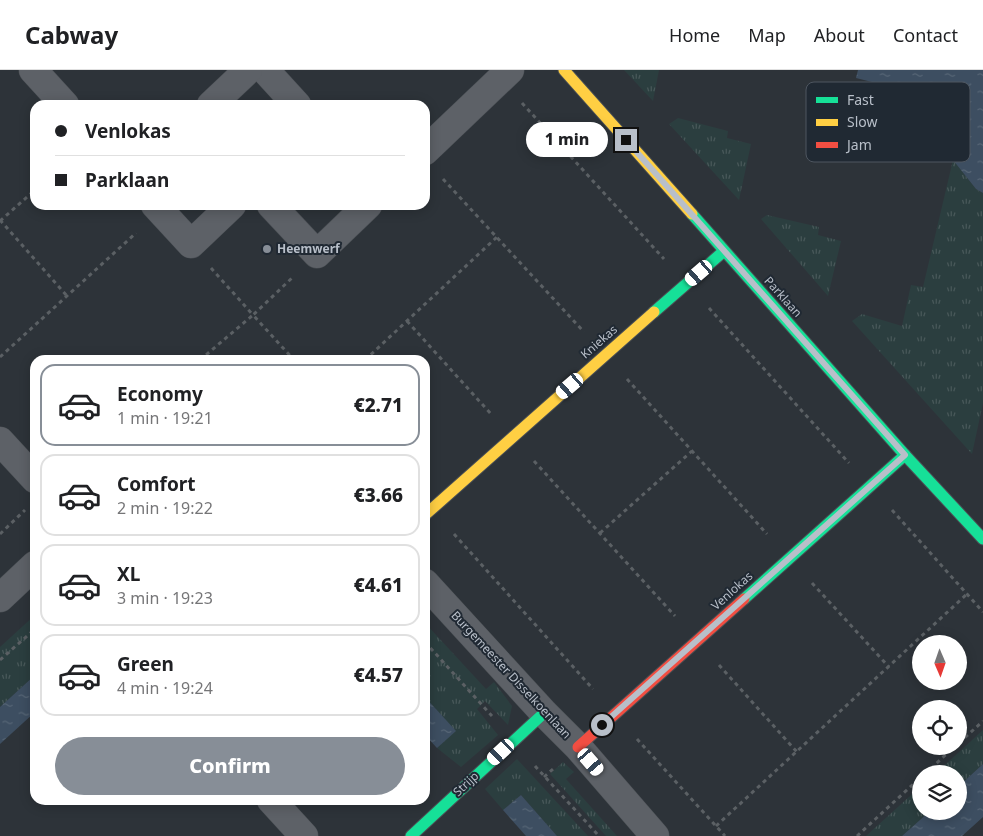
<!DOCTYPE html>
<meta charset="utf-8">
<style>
:root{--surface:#fff;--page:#f6f6f6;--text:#202124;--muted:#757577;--line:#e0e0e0;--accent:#878e97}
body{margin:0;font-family:"Noto Sans",sans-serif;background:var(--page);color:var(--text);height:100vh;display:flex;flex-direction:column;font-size:19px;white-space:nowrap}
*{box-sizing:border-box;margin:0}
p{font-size:16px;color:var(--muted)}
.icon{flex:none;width:28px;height:28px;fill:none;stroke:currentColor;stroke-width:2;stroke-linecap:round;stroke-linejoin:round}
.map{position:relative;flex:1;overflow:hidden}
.sheet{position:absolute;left:30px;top:285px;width:400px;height:450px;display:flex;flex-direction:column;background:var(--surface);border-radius:15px;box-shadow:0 2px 12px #0003}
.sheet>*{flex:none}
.guide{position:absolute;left:30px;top:30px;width:400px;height:110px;border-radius:15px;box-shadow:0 2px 12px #0003;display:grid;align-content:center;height:110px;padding:0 25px;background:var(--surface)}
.needle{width:32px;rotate:178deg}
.buttons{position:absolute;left:912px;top:565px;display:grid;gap:10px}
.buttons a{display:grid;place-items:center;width:55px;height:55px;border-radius:50%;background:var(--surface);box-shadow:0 2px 12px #0003;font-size:25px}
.end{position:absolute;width:22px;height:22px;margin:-11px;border:6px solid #b8bfc9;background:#111;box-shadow:0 0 0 2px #111}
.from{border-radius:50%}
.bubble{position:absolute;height:35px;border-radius:18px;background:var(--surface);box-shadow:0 2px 12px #0003;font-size:16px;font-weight:800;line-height:35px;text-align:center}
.car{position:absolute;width:15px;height:30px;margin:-15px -8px;border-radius:6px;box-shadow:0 0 4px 1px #0007;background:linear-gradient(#fff 24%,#345 0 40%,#fff 0 76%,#345 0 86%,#fff 0)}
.guide b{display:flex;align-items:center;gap:18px;height:48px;font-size:19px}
.guide b+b{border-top:1px solid var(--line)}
.guide i{width:12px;height:12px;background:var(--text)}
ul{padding:9px 0 0;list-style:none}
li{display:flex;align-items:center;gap:15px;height:82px;margin:0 10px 8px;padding:0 15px;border:2px solid var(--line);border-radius:15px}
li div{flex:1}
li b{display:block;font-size:19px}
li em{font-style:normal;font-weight:800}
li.selected{border-color:var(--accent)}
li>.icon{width:45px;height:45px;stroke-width:1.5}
.button{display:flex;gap:10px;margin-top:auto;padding:10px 25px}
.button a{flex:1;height:58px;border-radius:30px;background:var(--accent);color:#fff;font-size:20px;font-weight:800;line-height:58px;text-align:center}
header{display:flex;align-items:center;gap:30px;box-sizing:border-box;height:70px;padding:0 25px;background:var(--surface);border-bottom:1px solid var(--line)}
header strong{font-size:24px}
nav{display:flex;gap:28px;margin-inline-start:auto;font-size:18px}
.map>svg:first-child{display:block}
.grass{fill:url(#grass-tufts)}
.water{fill:url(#water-ripples)}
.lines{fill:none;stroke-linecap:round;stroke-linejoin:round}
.street-casing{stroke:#4a4f54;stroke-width:29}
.fast-casing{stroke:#4a4f54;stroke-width:13}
.slow-casing{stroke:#4a4f54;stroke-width:13}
.jam-casing{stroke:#4a4f54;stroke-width:13}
.path{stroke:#5b6064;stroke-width:3;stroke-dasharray:4 4;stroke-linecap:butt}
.street{stroke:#5d6167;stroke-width:28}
.fast{stroke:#16e098;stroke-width:11}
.slow{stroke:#ffcf43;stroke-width:11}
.jam{stroke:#f24e42;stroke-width:11}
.route{stroke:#b8bfc9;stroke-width:6}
.poi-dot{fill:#878e97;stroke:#202933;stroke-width:2}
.labels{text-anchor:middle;stroke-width:4;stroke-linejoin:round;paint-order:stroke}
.poi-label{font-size:12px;font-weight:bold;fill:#b8bfc9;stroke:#202933;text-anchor:start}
.street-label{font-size:12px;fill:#b8bfc9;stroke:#202933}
.key{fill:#202933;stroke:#4e5660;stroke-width:1}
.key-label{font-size:14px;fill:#b8bfc9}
</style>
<header>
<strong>Cabway</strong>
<nav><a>Home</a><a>Map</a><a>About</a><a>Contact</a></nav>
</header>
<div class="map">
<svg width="983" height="766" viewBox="0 0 983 766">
<defs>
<pattern id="grass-tufts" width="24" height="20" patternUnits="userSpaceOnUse" patternTransform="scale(1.25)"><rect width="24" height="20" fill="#2b3e3f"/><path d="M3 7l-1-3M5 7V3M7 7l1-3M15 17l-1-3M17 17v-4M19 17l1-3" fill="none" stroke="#485859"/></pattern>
<pattern id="water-ripples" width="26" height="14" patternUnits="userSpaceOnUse" patternTransform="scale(1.25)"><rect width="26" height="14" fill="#3d4e61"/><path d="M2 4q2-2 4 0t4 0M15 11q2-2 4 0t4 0" fill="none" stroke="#576676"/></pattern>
</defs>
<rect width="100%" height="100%" fill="#2d3339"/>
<!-- grass -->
<g class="grass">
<path d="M624,0H659L653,31Z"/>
<path d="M678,48L728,61L727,68L751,74L739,130L669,54Z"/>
<path d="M953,90L976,119L983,123V333L972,384L852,251L862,244L902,256L911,215L923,217Z"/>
<path d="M767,145L819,157L818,165L841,171L828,226L761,149Z"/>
<path d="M35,545V605L0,637V577Z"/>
<path d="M425,553L486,619L494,612L512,636L508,655L485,631L477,639L498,665L461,697L437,678L455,661L425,627Z"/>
<path d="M983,660V694L959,716V704H935Z"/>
<path d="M517,689L588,766H557L521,725L503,740L485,719Z"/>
<path d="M563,692L574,702L566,709L617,766H606L550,704Z"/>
<path d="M921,716V741H930L902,766H866Z"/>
</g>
<!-- water -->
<g class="water">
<path d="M858,0H983V123L976,119L953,90L924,81L927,64L901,55L905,40L880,33L884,15L856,8Z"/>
<path d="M35,605V642L0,674V637Z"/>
<path d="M425,627L456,661L437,678L425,665Z"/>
<path d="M983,694V747L962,766H902L930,741H959V716Z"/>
<path d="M521,725L557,766H526L503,740Z"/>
</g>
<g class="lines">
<!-- street casing -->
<g class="street-casing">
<g id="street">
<path d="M33,0L65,35"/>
<path d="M265,0L297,35"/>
<path d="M211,35L248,0"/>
<path d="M425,81L510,0"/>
<path d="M155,135L191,174L232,135"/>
<path d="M271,135L317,184L368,135"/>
<path d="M0,371L35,409"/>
<path d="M425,513L544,643L578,677L655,766"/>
<path d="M0,528L35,495"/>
<path d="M271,730L304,766"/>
</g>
</g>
<!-- fast casing -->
<g class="fast-casing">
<g id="fast">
<path d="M692,144L905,385L983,469"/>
<path d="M654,242L724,181"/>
<path d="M744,529L905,385"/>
<path d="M411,766L544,643"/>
</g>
</g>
<!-- slow casing -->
<g class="slow-casing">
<g id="slow">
<path d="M564,0L692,144"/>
<path d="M425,445L654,242"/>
</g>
</g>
<!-- jam casing -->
<g class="jam-casing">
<path id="jam" d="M578,677L744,529"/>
</g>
<!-- path -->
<g class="path">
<path d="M522,33L664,189"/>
<path d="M443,109L584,262"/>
<path d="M0,150L67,226"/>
<path d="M0,151L35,120"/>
<path d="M211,198L253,245L293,207"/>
<path d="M709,238L849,393"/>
<path d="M407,251L491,344"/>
<path d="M0,287L136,163"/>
<path d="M200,290L253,245L294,290"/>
<path d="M365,290L497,167"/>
<path d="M627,309L767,464"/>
<path d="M534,391L675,546"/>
<path d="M892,440L983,542"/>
<path d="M600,463L692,381"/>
<path d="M0,464L25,440"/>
<path d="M454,464L593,619"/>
<path d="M812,513L889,597"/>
<path d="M425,572L492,646"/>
<path d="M0,590L35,559"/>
<path d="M719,595L797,682"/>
<path d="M637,669L725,766"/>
<path d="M959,673L983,651"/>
<path d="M535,696L599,766"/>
<path d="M925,704L955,676"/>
<path d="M544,707L553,699"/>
<path d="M716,756L967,524"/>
<path d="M857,766L921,707"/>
</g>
<!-- street -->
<use href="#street" class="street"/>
<!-- fast -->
<use href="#fast" class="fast"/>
<!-- slow -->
<use href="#slow" class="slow"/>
<!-- jam -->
<use href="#jam" class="jam"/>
</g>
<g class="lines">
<!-- route -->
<path class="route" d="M602,655L905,385L626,70"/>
</g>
<!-- markers -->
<circle class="poi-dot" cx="267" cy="179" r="5"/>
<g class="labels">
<!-- poi labels -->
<g class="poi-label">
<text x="277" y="183">Heemwerf</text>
</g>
<!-- street labels -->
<g class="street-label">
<text transform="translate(783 227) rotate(48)" y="4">Parklaan</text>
<text transform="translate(599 272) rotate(-41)" y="4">Kniekas</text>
<text transform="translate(732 521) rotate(-42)" y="4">Venlokas</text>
<text transform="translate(511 605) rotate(47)" y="4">Burgemeester Disselkoenlaan</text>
<text transform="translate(466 714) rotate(-43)" y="4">Strijp</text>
</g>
</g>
<!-- legend -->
<rect x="806" y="12" width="164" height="80" rx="8" class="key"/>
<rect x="816" y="27" width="22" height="6" fill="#16e098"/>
<rect x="816" y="49" width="22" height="7" fill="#ffcf43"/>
<rect x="816" y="72" width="22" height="6" fill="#f24e42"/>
<g class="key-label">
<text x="847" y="35">Fast</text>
<text x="847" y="57">Slow</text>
<text x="847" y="80">Jam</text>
</g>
</svg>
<div class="buttons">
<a><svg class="needle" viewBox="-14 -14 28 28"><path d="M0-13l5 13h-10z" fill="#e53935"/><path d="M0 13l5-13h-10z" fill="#757577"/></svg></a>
<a><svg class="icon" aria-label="locate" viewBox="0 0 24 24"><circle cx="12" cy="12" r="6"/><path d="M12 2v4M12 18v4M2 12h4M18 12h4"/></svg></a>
<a><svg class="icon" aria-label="layers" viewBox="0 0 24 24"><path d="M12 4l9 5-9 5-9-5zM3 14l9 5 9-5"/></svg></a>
</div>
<i class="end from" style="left:602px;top:655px"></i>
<i class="end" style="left:626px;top:70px"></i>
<div class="bubble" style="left:526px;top:52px;width:82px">1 min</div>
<i class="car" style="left:699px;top:203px;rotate:229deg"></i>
<i class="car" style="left:570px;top:316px;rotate:229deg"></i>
<i class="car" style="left:501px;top:682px;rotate:227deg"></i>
<i class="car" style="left:591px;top:692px;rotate:139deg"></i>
<div class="guide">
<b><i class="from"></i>Venlokas</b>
<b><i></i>Parklaan</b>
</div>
<section class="sheet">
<ul>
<li class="selected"><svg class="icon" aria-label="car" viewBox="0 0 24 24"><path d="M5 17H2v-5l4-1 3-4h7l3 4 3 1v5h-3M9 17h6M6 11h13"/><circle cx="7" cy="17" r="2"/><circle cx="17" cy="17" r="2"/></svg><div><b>Economy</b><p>1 min · 19:21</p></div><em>€2.71</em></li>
<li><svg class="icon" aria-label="car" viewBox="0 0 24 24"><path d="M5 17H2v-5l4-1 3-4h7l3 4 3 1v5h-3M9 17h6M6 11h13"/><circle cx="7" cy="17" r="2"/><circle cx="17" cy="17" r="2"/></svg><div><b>Comfort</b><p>2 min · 19:22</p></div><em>€3.66</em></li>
<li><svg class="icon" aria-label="car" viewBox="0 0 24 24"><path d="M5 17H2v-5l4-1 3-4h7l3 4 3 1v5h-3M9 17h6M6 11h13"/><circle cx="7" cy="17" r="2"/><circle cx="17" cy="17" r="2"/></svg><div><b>XL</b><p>3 min · 19:23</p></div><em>€4.61</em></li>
<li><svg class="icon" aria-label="car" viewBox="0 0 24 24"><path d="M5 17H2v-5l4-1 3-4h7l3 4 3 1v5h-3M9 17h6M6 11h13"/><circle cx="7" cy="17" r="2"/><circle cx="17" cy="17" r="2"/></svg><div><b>Green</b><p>4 min · 19:24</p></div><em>€4.57</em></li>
</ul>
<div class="button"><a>Confirm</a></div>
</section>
</div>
